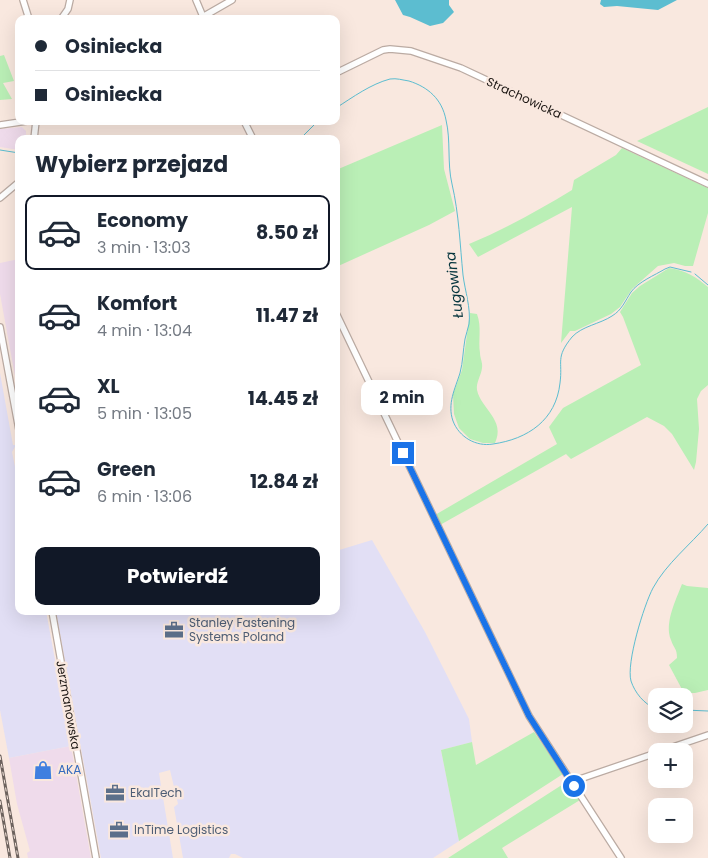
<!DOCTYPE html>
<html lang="pl">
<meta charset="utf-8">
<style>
:root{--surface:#fff;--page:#f2f2f3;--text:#1f2937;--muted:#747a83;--line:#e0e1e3;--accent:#111827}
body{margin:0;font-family:Poppins,sans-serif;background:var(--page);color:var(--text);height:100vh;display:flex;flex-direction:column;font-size:19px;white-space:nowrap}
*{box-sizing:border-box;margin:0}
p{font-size:16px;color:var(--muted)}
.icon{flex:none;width:28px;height:28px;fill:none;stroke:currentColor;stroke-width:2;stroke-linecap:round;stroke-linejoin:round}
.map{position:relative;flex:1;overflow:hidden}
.panel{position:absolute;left:15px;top:135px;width:325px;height:480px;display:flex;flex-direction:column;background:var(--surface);border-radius:10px;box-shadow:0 5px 20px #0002}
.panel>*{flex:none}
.hud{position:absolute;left:15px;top:15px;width:325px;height:110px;border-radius:10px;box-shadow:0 5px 20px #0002;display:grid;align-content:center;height:110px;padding:0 20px;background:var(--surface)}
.tools{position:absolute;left:648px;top:688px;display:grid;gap:10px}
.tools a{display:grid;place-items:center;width:45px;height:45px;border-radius:10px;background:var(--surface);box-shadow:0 5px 20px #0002;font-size:25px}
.end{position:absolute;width:22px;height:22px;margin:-11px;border:6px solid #1a73e8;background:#fff;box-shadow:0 0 0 2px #fff}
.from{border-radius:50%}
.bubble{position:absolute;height:35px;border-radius:10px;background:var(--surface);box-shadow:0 5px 20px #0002;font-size:16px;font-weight:700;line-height:35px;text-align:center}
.hud b{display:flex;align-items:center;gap:18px;height:48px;font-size:19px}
.hud b+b{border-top:1px solid var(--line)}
.hud i{width:12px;height:12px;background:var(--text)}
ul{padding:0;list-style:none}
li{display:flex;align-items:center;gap:15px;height:75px;margin:0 10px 8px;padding:0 10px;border:2px solid transparent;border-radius:10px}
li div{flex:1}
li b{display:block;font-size:19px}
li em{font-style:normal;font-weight:700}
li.on{border-color:var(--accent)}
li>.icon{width:45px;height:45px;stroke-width:1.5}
h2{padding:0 20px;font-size:22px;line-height:60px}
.action{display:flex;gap:10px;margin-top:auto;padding:10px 20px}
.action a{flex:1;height:58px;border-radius:10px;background:var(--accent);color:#fff;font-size:20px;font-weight:700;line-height:58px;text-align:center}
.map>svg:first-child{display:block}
.commercial{fill:#efdbeb}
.industrial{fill:#e2dff5}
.green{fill:#baefb6}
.water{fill:#5cbdd0}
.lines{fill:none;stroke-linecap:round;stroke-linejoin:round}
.stream{stroke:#5cbdd0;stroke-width:1}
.minor-casing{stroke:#bbaba3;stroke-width:8}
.minor{stroke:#fff;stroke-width:5.5}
.rail-casing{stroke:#6c625d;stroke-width:3}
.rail{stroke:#f9e8df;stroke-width:1;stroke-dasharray:4;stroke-linecap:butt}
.route{stroke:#1a73e8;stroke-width:6}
.labels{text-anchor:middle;stroke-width:5;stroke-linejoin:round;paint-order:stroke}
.street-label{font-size:12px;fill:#1d1714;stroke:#f9e8df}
.service-label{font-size:12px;fill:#4e5e75;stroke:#f9e8df;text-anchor:start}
.shop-label{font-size:12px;fill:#366cbe;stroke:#f9e8df;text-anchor:start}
.water-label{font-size:14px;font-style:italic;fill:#04343d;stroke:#f9e8df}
</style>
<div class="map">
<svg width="708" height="858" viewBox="0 0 708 858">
<rect width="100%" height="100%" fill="#f9e8df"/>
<!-- commercial -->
<g class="commercial">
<path d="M22,127L26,131V139H19V150L0,147V129Z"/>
<path d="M19,259V375L15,376L0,294V263Z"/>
<path d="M71,746L91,858H28L27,853L30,851L17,804L9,758Z"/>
</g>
<!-- industrial -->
<g class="industrial">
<path d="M0,373L13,445H16L12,452L16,472L19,474V611H46L71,746L9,758L0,710Z"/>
<path d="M372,540L425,632L469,719L472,742L441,750L459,841L433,858H243L235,854H231L229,858H183L174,807L178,804L170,770L159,773L173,858H101L56,611H336V551Z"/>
</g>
<!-- green -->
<g class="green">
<path d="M4,55L14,81L3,83L12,99L0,100V56Z"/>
<path d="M708,107V174L637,141Z"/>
<path d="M442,125L444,169L455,211L429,225L336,267V170Z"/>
<path d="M622,148L708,188V213L693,266H685L674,263L658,266L632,289L620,307L611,314L575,331H570L561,343L572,207L478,257L469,244C505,229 539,210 572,190L574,180L616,155Z"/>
<path d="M669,268C685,270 696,277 708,287V385L701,391L697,399L699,429L696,462L694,470L672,434L664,426L647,417L571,459L566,454L440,525L435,515L557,444L549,427L563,408L641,365L623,317L620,312L632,293L640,286Z"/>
<path d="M470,313L477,314C482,327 478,340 480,353C480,358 483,363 482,368C481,376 476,382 477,390C481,409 506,420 495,443H483L470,439L459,428L454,414L453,394L462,370Z"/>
<path d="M682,584L687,586L708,588V690L695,693H684L669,665L677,658C677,648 674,649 671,640C664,623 676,600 682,584Z"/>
<path d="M534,732L563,774L459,841L441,750L472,742L476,765Z"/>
<path d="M568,781L580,800L502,848L508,858H448Z"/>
</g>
<!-- water -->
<g class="water">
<path d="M395,0H449V5L454,12L443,23L430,26L410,17L403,15Z"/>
<path d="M601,0H677L658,10L617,6L604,7L600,4Z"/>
</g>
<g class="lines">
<!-- stream -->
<g class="stream">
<path d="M336,108C353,97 371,84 390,79C397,78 402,80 409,81C428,87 442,99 446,120C451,141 447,163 452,184C459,214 460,245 463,275C465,291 471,308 469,324C468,329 466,334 465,339C463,350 463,362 460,373C455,389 447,404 453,421C459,437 476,447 493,444C528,439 556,420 560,383C563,361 555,358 572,337C582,326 600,324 612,316C622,310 625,301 631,292C638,282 655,275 665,269L670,267L691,272"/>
<path d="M300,139L318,121"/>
<path d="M0,150L19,153"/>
<path d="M695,274L708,285"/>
<path d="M656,709C644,704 635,693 631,681C626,663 644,605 653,588C666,564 690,545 708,524"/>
<path d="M684,710L708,711"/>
</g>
<!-- minor casing -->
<g class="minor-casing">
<g id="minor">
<path d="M23,0L29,19"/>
<path d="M196,0L204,19"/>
<path d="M61,19L68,9L70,0"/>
<path d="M199,19L232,0"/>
<path d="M336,73L383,50L390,49L411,51L461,68L708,184"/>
<path d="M244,121L253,139"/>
<path d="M0,125L27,121"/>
<path d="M34,139L36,121"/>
<path d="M0,198L19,182"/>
<path d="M336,313L529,716L621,858"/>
<path d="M0,327L19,430"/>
<path d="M52,611L96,858"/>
<path d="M661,751L708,735"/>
<path d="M571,782L656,753"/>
</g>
</g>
<!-- minor -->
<use href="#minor" class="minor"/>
<!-- rail casing -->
<g class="rail-casing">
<g id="rail">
<path d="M0,756L18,858"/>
<path d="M0,801L10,858"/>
</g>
</g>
<!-- rail -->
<use href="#rail" class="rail"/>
</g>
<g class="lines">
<!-- route -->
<path class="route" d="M403,453L529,716L574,786"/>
</g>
<!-- icons -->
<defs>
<g id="office-bare" transform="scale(1.5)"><path d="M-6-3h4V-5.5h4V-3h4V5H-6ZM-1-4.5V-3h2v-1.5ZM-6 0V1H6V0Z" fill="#5c6f8a" stroke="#f9e8df" stroke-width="2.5" paint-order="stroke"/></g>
<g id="shop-bare" transform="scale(1.5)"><path d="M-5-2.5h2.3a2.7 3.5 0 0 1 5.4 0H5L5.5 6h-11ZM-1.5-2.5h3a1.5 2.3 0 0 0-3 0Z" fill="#3f7fe0" stroke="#f9e8df" stroke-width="2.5" paint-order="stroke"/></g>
</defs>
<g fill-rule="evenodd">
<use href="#office-bare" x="174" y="630"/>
<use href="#shop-bare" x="43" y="770"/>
<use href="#office-bare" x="115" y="793"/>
<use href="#office-bare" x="119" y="830"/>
</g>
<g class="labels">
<!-- street labels -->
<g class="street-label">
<text transform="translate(524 98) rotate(25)" y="4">Strachowicka</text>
<text transform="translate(68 705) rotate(80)" y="4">Jerzmanowska</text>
</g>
<!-- service labels -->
<g class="service-label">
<text x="189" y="627">Stanley Fastening<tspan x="189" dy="14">Systems Poland</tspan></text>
<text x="130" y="797">EkalTech</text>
<text x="134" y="834">InTime Logistics</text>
</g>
<!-- shop labels -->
<g class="shop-label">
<text x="58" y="774">AKA</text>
</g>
<!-- water labels -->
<g class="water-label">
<text transform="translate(454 285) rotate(-97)" y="5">Ługowina</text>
</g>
</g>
</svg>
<div class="tools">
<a><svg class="icon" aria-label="layers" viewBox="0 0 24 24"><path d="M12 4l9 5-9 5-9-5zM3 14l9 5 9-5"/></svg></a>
<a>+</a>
<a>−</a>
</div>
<i class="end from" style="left:574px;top:786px"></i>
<i class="end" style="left:403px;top:453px"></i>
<div class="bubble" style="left:361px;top:380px;width:82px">2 min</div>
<div class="hud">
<b><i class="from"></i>Osiniecka</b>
<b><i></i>Osiniecka</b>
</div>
<section class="panel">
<h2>Wybierz przejazd</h2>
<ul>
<li class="on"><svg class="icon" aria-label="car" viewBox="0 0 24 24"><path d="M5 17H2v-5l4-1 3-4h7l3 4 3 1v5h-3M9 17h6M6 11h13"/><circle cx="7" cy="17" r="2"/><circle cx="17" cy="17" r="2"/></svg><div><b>Economy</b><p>3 min · 13:03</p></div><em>8.50 zł</em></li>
<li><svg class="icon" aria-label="car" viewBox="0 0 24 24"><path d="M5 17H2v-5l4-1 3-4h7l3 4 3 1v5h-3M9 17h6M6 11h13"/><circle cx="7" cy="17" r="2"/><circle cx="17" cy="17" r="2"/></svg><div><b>Komfort</b><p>4 min · 13:04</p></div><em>11.47 zł</em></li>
<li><svg class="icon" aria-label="car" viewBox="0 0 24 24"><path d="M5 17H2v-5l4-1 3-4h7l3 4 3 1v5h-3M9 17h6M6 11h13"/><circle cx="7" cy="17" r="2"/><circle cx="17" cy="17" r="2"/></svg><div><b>XL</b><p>5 min · 13:05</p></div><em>14.45 zł</em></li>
<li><svg class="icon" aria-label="car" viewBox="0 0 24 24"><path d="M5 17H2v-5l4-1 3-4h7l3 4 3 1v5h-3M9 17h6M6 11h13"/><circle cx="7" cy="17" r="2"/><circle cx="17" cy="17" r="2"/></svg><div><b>Green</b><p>6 min · 13:06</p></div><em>12.84 zł</em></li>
</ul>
<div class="action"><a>Potwierdź</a></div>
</section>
</div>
